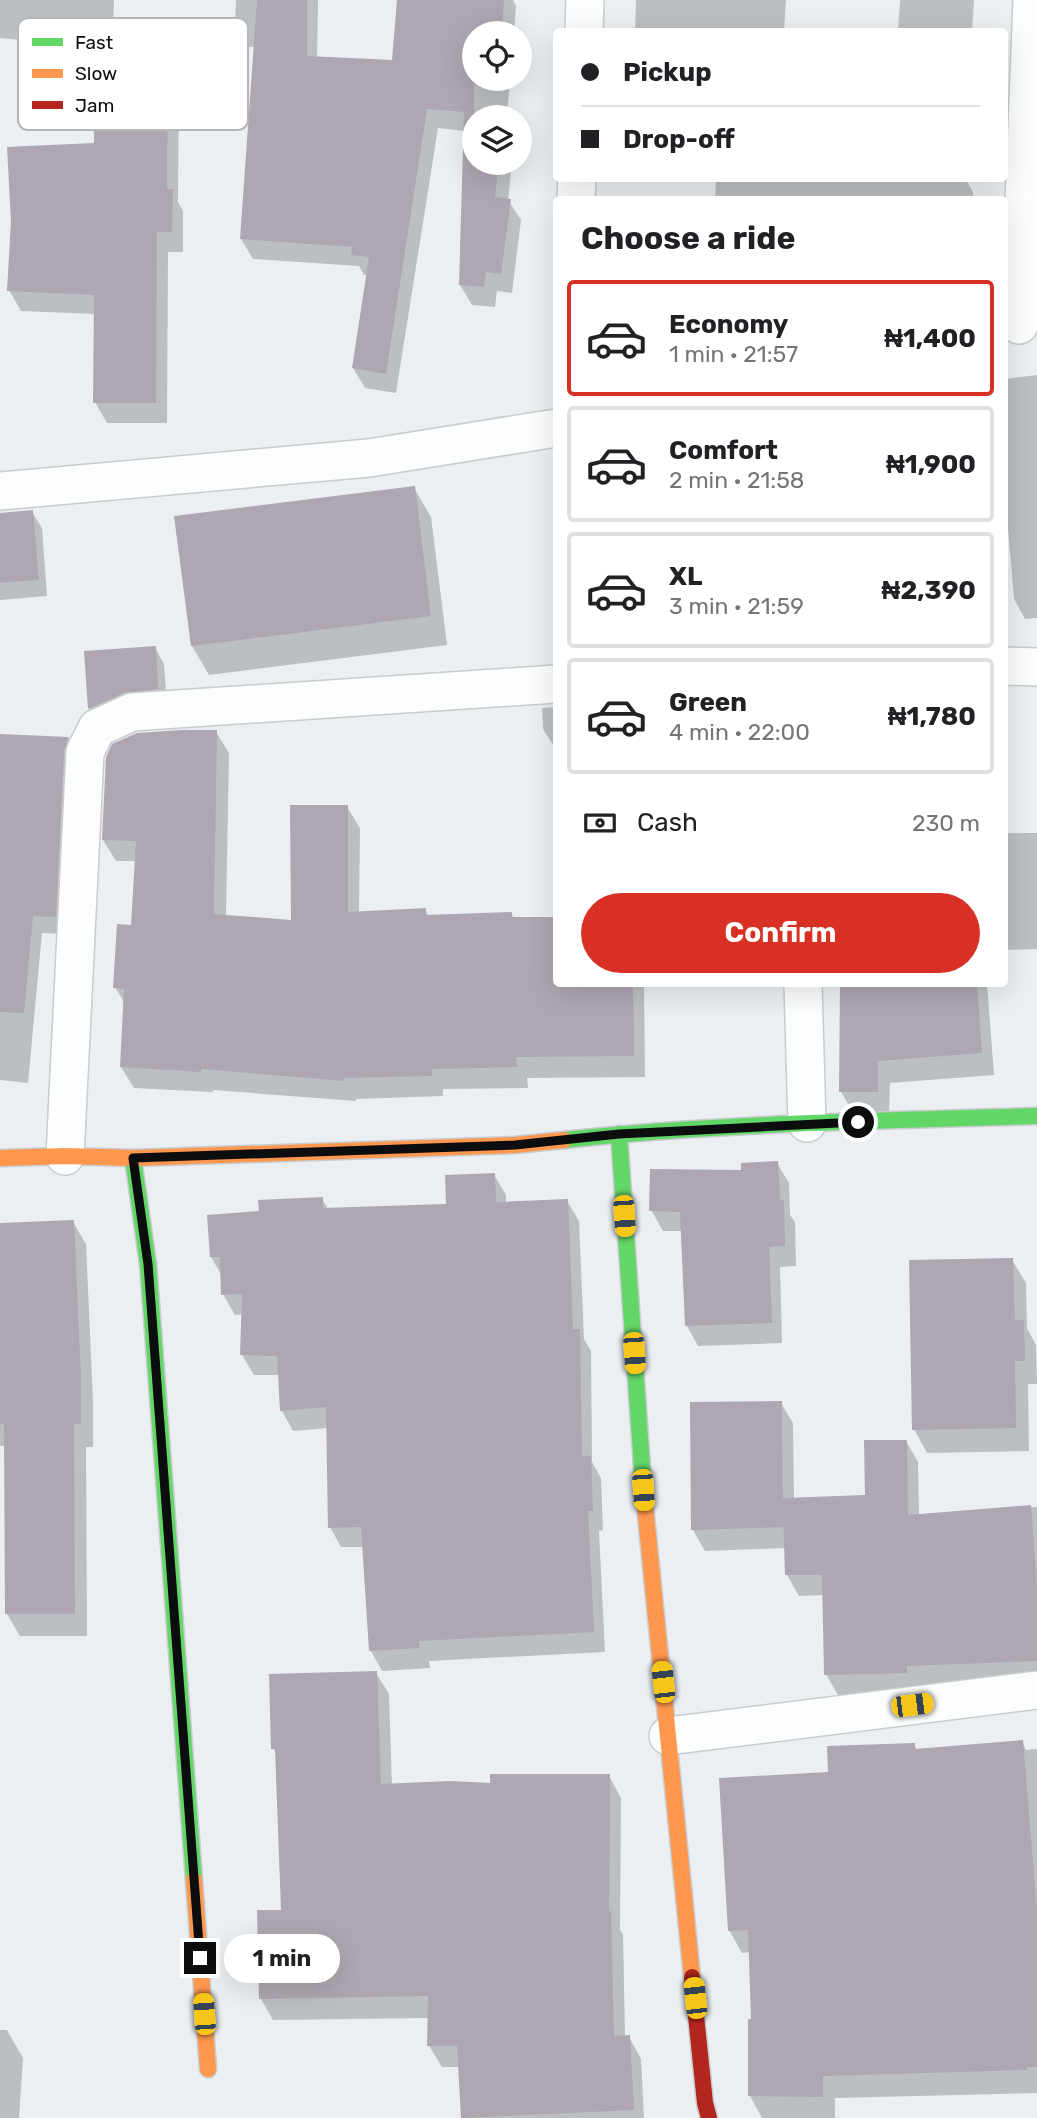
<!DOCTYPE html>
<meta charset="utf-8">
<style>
:root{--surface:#fff;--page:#f6f6f6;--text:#202124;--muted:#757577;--line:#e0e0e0;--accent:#d93025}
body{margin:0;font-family:Rubik,sans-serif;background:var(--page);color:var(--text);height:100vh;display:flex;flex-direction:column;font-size:26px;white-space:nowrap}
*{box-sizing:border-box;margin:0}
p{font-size:23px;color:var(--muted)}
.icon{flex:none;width:38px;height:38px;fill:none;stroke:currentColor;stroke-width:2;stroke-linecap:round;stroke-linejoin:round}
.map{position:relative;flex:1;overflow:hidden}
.side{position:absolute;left:553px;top:196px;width:455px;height:791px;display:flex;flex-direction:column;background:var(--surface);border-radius:7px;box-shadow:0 7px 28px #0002}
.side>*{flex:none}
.top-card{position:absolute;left:553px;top:28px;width:455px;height:154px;border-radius:7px;box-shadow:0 7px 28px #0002;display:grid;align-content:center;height:154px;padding:0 28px;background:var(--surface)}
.controls{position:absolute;left:462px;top:21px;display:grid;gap:14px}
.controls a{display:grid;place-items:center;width:70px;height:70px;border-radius:50%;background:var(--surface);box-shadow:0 7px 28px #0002;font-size:35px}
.end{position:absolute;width:32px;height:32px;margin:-16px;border:9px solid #0b0d0f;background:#fff;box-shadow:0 0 0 4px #fff}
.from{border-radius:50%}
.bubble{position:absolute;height:49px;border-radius:24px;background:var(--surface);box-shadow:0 7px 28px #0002;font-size:23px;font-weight:700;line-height:49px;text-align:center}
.car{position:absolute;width:21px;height:42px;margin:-21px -10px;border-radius:9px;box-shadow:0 0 5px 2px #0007;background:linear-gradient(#f5c518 24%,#345 0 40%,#f5c518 0 76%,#345 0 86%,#f5c518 0)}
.top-card b{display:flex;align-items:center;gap:24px;height:66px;font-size:26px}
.top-card b+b{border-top:2px solid var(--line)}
.top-card i{width:18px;height:18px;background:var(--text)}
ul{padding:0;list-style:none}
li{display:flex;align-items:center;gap:21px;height:116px;margin:0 14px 10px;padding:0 14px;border:4px solid var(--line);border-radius:7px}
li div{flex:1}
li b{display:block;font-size:26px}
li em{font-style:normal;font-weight:700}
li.on{border-color:var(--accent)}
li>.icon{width:63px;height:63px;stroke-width:1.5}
h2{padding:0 28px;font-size:32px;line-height:84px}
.pay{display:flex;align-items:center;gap:18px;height:77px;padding:0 28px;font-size:26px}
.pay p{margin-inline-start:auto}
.primary-button{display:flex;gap:14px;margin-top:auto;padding:14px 28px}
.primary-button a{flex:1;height:80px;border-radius:42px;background:var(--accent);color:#fff;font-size:28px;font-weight:700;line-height:80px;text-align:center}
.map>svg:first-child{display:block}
.shadow{fill:#0003}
.building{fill:#aea6b0}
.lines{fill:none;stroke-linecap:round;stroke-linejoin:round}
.street-casing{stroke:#c9ccce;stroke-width:40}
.fast-casing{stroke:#c9ccce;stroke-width:19}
.slow-casing{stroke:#c9ccce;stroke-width:19}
.jam-casing{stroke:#c9ccce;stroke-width:19}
.street{stroke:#fcfdfd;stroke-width:37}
.fast{stroke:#63d668;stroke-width:16}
.slow{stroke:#ff974d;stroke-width:16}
.jam{stroke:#b3261e;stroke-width:16}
.route{stroke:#0b0d0f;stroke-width:9}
.key{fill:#fff;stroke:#b6b6b7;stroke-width:2}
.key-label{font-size:19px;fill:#0b0d0f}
</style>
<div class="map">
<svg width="1037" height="2118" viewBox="0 0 1037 2118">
<rect width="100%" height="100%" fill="#ebeff2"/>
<!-- shadow -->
<g class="shadow">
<path d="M0,0H114L113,26L33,21L31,41L0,38Z"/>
<path d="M236,0H318L317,58L393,61L399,0H513L516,6L514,33H474V79H510L507,117H474V163H512L508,200L521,220L512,293L497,291L495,307L472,305L460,285L465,131L438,128L396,393L365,388L353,368L368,275H364L359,266L253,259L241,239L255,47H247L235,27Z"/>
<path d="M636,0H786L784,32H635Z"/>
<path d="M900,0H974L972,32H898Z"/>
<path d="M167,62L179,82L178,202L183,211V252H168L167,423H107L95,402L96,314L21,311L9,290L96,145Z"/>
<path d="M716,178H965L973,192V200H715Z"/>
<path d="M1037,375V618L1025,619L1014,599L1004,480V379Z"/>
<path d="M414,488L431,517L447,645L209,675L192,646Z"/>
<path d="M32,512L42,528L47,596L0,600V514Z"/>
<path d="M155,648L164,664L167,705L99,724L90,709L85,653Z"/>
<path d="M556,707V745H553L543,729L542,708Z"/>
<path d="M216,732L229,753L226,917L293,922L347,807L360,828L359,913L425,910L429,916L511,913L514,919L556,918V984H644L645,1077L527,1078L528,1088L443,1089V1096L356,1099V1101L213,1090V1092L134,1088L121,1067L125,1004L115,987L133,926L136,861H116L103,840Z"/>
<path d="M0,736L68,738L78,755L65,934L42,933L28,1083L0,1080Z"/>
<path d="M1004,833H1037V949L1004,950Z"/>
<path d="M842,984H987L994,1075L890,1083L889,1114H854L841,1092Z"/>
<path d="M777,1163L789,1183L790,1215L795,1222L796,1266L780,1267L782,1343L698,1346L687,1326L683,1231H663L651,1210L743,1172Z"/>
<path d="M494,1175L506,1195V1203L567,1201L579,1221L584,1339L591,1351L592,1462L601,1478L603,1530L599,1531L605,1652L429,1661L430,1668L382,1671L371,1651L364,1547H341L330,1527L328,1428L293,1431L282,1411L280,1375H254L242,1355L243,1314L235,1315L223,1294L222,1276L211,1257L261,1213L322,1199L328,1209L447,1205Z"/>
<path d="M73,1222L86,1244L93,1401V1447H86L87,1636H20L7,1614L6,1446H0V1225Z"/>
<path d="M1012,1260L1026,1283L1027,1328L1036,1345L1037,1384H1028L1029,1451L927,1453L914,1429Z"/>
<path d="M781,1403L793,1423L794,1499L867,1497L906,1441L918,1462L919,1516L1037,1507V1682L918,1686V1694L838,1695L826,1674L824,1595L799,1596L787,1575L786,1548L705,1551L693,1530Z"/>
<path d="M376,1673L389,1694L392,1786L492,1785L609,1776L621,1798L620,1930L623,1934L625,2037H629L641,2059L644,2118H462L460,2067H442L429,2046V2018L273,2020L261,1999L283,1912L277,1755L273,1748Z"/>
<path d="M1022,1742L1026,1750L1037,1749V2093L835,2098V2118H762L750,2096L753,2021L751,1952L742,1953L729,1930L830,1774L914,1745L917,1750Z"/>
<path d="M0,2030H7L23,2058L19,2118H0Z"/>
</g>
<!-- building -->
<g class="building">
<path d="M257,0H307V56L392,60L397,0H504L502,33H474V113L505,117H474V163H499L495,197L511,199L501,274L486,272L484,287L459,285L464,112L427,109L386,374L352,368L369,257L351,255L352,247L240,239Z"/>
<path d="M95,59L168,60L167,189H173L172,232H157L156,403H93L94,295L7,291L11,222L7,147L94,143Z"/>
<path d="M415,486L431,616L191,646L174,516Z"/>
<path d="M33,510L39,580L0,583V513Z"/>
<path d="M156,646L158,689L124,693L88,709L84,651Z"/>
<path d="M181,730H217L214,914L291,920L290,805H348V912L426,908V915L512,912V917H556V984H633L634,1056L516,1057L517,1067L432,1069V1076L344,1078V1081L201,1069V1072L120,1067L124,989L113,988L117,924L131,925L136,841L102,840L106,757L112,744L137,733Z"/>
<path d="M0,734L69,737L64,751L56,917L33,916L24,1013L0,1012Z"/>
<path d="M840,984H977L982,1053L878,1061V1092H839Z"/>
<path d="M778,1161L780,1200H784L785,1246L769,1247L772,1323L685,1326L680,1212L649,1211L650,1169L741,1170V1163Z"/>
<path d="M495,1173L496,1202L568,1199L573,1329H580L582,1456H591L593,1511H588L594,1632L419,1641V1648L369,1651L361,1527L328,1528L326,1407L280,1411L277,1356L240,1355L242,1294L221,1295L220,1257H210L207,1215L259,1211L258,1200L323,1197V1208L446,1204L445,1175Z"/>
<path d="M74,1220L81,1377V1424H74L75,1614H5L4,1424H0V1223Z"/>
<path d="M1013,1258L1015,1320H1024L1025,1361H1015L1016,1428L912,1430L909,1260Z"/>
<path d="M782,1401L783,1498L865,1495L864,1440H907L908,1515L1031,1505L1037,1587V1661L907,1666V1673L824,1675L822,1575H785L783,1509L784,1527L691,1530L690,1402Z"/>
<path d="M377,1671L381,1784L450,1781L490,1783V1774H610L609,1911H611L614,2036L630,2035L634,2110L461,2118L457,2046H427L428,1996L259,1999L257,1910H281L275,1749H271L269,1674Z"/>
<path d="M1023,1740L1037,1911V2067H1027V2070L823,2076V2097L748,2096V2019H751L748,1930L728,1931L719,1778L828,1772L827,1746L915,1743V1749Z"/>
</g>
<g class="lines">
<!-- street casing -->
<g class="street-casing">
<g id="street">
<path d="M584,32L585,0"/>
<path d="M576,200L577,178"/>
<path d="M1019,325L1032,0"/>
<path d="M0,491L369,458L556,428"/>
<path d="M1004,666L1037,667"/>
<path d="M803,984L807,1123"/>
<path d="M65,1156L85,752L97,728L132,712L556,684"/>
<path d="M668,1736L1037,1690"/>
</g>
</g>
<!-- fast casing -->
<g class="fast-casing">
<g id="fast">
<path d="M619,1134L644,1496"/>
<path d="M564,1140C721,1123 879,1121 1037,1116"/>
<path d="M133,1158L148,1264L194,1880"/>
</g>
</g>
<!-- slow casing -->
<g class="slow-casing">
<g id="slow">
<path d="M0,1158L65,1156L133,1158L515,1145L564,1140"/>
<path d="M644,1496L692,1977"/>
<path d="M194,1880L208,2069"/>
</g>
</g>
<!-- jam casing -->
<g class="jam-casing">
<path id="jam" d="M692,1977L705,2103L709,2118"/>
</g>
<!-- street -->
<use href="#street" class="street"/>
<!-- fast -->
<use href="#fast" class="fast"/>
<!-- slow -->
<use href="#slow" class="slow"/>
<!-- jam -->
<use href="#jam" class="jam"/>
</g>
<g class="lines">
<!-- route -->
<path class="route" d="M200,1958L148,1264L133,1158L515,1145L619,1134L858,1122"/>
</g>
<!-- legend -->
<rect x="18" y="18" width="230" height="112" rx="10" class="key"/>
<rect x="32" y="38" width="31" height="8" fill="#63d668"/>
<rect x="32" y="69" width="31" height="9" fill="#ff974d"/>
<rect x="32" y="101" width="31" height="8" fill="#b3261e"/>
<g class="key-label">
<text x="75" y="49">Fast</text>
<text x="75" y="80">Slow</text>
<text x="75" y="112">Jam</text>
</g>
</svg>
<div class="controls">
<a><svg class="icon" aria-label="locate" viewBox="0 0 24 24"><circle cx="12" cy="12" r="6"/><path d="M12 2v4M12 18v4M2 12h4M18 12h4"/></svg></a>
<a><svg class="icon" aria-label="layers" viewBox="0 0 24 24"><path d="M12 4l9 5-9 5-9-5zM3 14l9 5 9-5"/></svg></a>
</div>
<i class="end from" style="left:858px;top:1122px"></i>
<i class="end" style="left:200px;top:1958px"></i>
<div class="bubble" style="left:224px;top:1934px;width:116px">1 min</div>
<i class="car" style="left:624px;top:1216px;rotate:176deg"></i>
<i class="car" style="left:634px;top:1353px;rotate:176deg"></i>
<i class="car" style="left:643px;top:1490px;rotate:176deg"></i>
<i class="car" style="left:663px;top:1682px;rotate:354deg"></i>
<i class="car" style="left:912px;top:1705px;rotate:83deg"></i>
<i class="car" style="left:695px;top:1998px;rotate:354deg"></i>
<i class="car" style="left:204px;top:2014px;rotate:356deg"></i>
<div class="top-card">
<b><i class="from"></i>Pickup</b>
<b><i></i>Drop-off</b>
</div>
<section class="side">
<h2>Choose a ride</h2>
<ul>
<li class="on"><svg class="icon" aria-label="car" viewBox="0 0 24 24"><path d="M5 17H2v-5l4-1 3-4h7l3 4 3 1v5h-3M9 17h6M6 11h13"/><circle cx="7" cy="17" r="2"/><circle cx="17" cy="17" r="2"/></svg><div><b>Economy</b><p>1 min · 21:57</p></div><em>₦1,400</em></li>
<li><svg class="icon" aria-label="car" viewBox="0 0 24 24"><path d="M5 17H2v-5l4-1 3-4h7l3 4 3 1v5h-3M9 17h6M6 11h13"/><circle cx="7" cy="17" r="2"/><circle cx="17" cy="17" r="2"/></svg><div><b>Comfort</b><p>2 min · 21:58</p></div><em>₦1,900</em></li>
<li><svg class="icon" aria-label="car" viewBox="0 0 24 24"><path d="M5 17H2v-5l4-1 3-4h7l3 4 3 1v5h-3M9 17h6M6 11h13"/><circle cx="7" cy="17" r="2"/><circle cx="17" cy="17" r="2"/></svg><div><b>XL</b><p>3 min · 21:59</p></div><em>₦2,390</em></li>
<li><svg class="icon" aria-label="car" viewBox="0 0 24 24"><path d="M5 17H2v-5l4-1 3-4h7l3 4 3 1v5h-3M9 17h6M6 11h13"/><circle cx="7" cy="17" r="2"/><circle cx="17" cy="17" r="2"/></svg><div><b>Green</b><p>4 min · 22:00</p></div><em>₦1,780</em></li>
</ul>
<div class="pay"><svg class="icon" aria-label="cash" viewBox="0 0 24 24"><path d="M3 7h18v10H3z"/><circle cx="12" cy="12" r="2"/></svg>Cash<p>230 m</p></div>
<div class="primary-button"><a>Confirm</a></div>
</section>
</div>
